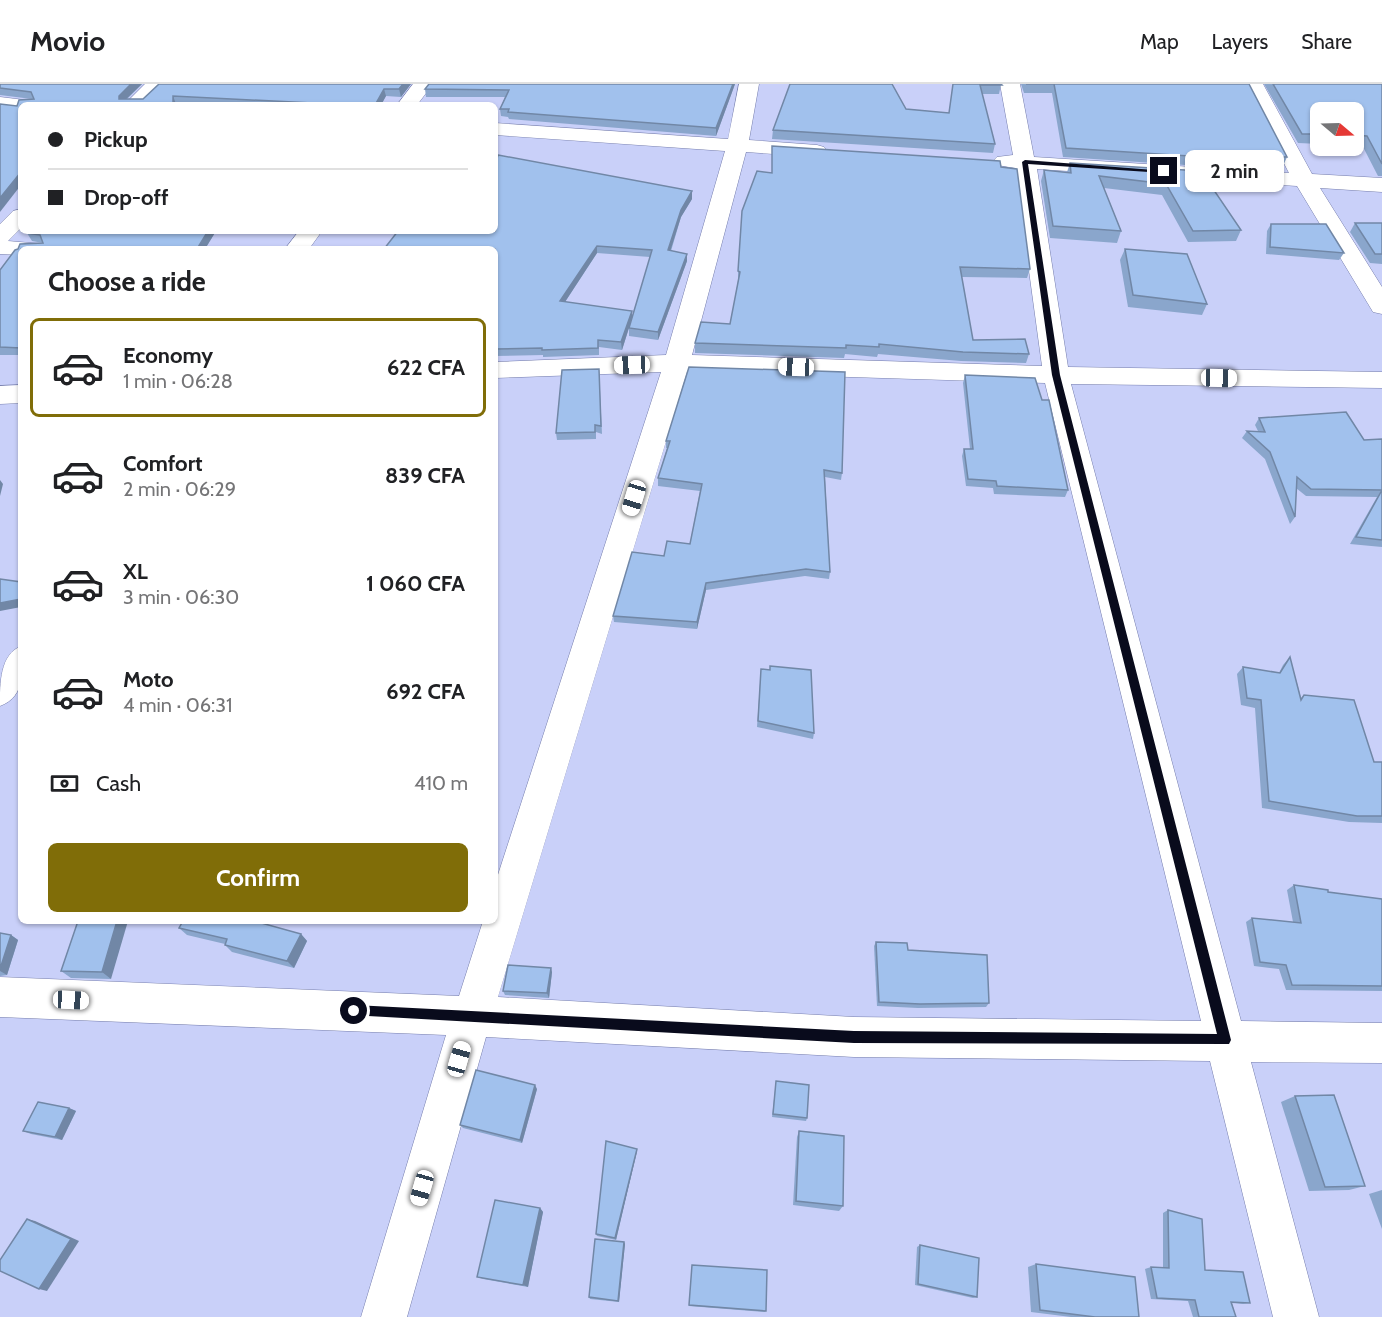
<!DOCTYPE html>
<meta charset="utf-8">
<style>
:root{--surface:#fff;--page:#f2f2f2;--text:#202124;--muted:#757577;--line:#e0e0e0;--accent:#806d08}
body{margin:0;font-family:Cabin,sans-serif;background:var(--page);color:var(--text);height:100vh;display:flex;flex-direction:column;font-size:22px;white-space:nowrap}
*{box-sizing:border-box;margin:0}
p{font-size:20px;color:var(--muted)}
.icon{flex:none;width:33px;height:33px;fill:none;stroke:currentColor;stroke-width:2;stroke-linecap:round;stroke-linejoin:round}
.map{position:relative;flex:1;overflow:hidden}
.sheet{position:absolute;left:18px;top:162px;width:480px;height:678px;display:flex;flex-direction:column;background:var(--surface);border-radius:9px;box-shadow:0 2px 4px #0004}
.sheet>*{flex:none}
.guide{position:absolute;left:18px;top:18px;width:480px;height:132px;border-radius:9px;box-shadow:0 2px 4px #0004;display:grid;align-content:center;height:132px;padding:0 30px;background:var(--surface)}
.needle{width:39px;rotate:109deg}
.buttons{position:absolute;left:1310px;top:18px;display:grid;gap:12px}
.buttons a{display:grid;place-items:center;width:54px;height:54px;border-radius:9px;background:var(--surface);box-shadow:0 2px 4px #0004;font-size:30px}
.end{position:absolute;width:27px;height:27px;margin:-14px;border:8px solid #090b1c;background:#fff;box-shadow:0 0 0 3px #fff}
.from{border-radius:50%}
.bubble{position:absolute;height:42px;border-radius:9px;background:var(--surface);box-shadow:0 2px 4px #0004;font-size:20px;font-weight:800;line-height:42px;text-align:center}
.car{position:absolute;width:18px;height:36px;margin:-18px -9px;border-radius:8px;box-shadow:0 0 4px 2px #0007;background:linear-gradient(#fff 24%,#345 0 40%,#fff 0 76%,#345 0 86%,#fff 0)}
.guide b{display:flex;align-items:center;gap:21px;height:57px;font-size:22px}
.guide b+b{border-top:2px solid var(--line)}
.guide i{width:15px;height:15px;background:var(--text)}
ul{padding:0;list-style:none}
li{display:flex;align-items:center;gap:18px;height:99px;margin:0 12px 9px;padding:0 18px;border:3px solid transparent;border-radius:9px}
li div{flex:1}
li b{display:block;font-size:22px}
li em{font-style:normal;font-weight:800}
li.on{border-color:var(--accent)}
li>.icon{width:54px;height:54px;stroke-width:1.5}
h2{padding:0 30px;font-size:27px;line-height:72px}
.pay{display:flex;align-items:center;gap:15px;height:66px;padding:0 30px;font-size:22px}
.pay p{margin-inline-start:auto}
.action{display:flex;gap:12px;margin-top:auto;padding:12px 30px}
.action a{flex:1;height:69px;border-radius:9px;background:var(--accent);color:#fff;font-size:24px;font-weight:800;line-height:69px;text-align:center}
header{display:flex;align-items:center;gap:36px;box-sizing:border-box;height:84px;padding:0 30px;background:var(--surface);border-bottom:2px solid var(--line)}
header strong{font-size:28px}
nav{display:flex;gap:33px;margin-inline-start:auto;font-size:21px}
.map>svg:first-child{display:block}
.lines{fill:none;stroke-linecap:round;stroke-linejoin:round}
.minor-casing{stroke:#757dac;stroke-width:1}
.major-casing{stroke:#757dac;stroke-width:1}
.minor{fill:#fff;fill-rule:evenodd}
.major{fill:#fff;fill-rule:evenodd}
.wall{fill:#8aa6cc;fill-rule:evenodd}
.shaded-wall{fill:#7187a6}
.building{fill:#a1c1ed;stroke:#7187a6;stroke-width:1.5}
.route{fill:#090b1c}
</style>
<header>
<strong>Movio</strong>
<nav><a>Map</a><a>Layers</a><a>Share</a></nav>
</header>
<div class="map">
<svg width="1382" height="1233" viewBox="0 0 1382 1233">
<rect width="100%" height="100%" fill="#c9d0f9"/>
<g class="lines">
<!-- minor casing -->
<g class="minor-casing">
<g id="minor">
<path d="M145,0H166L145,21H124Z"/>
<path d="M739,0H759L749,56L817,61L824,63L827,67L824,71L817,73L746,68L692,271L1042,282L1015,84L997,81L993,77L997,73L1013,71L1000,0H1020L1034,73L1289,89L1243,0H1263L1312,90L1382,94V108L1320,104L1382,203V230L1373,228L1370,223L1297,102L1037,85L1068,283L1382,288V304L1071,300L1241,937L1382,939V979L1251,978L1319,1233H1273L1210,977L854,973L486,953L407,1233H361L446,951L0,933V893L459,912L483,837H495V800L661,288L495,294V278L666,271L725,67L495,51V39L728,55ZM687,288L1045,299L1201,937L854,933L498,913Z"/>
<path d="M0,13L33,17L36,21H21V27L0,25Z"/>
<path d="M21,125V144L8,157L42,160L46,165H21V171L0,170V140L13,127Z"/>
<path d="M21,301V319L0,320V302Z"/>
</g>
</g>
<!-- major casing -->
<g class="major-casing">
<g id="major">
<path d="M413,0H433L417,21H397Z"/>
<path d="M299,147H322L309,165H285Z"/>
<path d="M21,562C21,586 27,612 0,622C0,598 0,571 21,562Z"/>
</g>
</g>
<!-- minor -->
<use href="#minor" class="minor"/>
<!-- major -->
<use href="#major" class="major"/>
</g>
<!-- wall -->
<g class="wall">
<path d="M0,0H142L127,15H143L159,0H411L401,13L386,12L381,21H198L176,20L17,22L32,15L0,11Z"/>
<path d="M735,0L716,52L509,35L508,33L501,32L500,25L505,13H426L425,5Z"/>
<path d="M953,0H1001L999,10H982L995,60L993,69L772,55L773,46L906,25L949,29Z"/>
<path d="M1021,0H1249L1287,73L1283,82L1186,79L1185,81L1063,73L1052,9H1024Z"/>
<path d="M1264,0H1382V92H1378L1362,61L1353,60V28H1320V60L1298,59Z"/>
<path d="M1070,79L1201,87L1241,146L1236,157L1188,158L1162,111L1104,104L1121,147L1117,159L1050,154L1041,97L1044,86L1067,88Z"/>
<path d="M1001,83L1030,185L1027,194L962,193L973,256L1029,270L1026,279L961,277L878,270L877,273L845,270L844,274L695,269V259L730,240L738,197V187L771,88Z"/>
<path d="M692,115L681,133L671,167L687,170V177L658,256L629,252V244L622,266L599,263V271L543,273V271L495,272V165ZM597,169L650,173L632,233V227L565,218Z"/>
<path d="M1355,139H1382V180L1370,179L1350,148Z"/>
<path d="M1271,140L1344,169L1339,176L1266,170L1267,147Z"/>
<path d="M29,147H216L205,165H21V271H0V186L15,166L18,165L20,160L43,159L32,157L27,149Z"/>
<path d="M1125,165L1207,220L1202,231L1128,223L1120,176Z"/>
<path d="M599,285L602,350L596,348V355L557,356L556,349Z"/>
<path d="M965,291L1068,406L1065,413L994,410L993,404L966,402L962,372L964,365H970L963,299Z"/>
<path d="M1259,334L1364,356L1382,355V463L1350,460L1377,413L1306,412L1296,404L1295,433L1290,440L1265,375L1242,354L1247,347H1258L1255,341Z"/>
<path d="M666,357L842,389L841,396L825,393L830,488L829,495L805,492L706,506L697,545L614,538L613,532L664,472L690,460L700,407L658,402V394L667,364H666Z"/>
<path d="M1290,573L1301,614L1304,611L1374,678H1382V739L1349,738L1262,724L1255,624L1241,621L1237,590L1243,583L1279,589L1283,581Z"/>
<path d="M761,585L814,649L813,655L757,643Z"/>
<path d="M1294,801L1328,808L1382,815V907L1286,906L1279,885L1254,882L1246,838L1252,834L1293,838L1287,806Z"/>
<path d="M78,837L111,895L71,894L61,887Z"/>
<path d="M255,837L301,850L307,857L294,884L232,868L225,861V860L187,851L179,844Z"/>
<path d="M0,849L11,851L18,856L7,891L0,892Z"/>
<path d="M876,858L908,866L989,919L986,923L918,924L877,922L874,862Z"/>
<path d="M552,888L549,914L505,911L503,907Z"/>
<path d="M776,997L807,1034L806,1037L772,1033Z"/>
<path d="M537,1005L522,1059L463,1044L460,1041Z"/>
<path d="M1295,1012L1365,1102L1349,1106L1309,1107L1281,1018Z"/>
<path d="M69,1024L76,1027L62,1056L31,1050L23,1047Z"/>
<path d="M799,1047L843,1122L839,1127L793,1121L797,1053Z"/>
<path d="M637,1065V1067L616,1156L597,1152L596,1150Z"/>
<path d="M1382,1106V1145L1369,1110Z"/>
<path d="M540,1124L543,1128L528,1203L483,1195L477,1193Z"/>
<path d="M1168,1126L1205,1186L1250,1219L1243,1220L1232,1219L1236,1233H1193L1188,1217L1151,1215L1145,1185L1151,1183L1163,1184V1129Z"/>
<path d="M624,1158L625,1160L619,1218L590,1215L589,1213Z"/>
<path d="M920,1161L977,1213L973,1214L915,1201L917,1163Z"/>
<path d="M1036,1180L1139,1233H1071L1031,1228L1028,1183Z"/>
<path d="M692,1181L766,1227L765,1228L689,1222Z"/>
</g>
<!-- shaded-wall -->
<g class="shaded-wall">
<path d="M131,0H142L122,19L119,15V12Z"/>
<path d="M403,0H411L401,13L399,5Z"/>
<path d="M733,0H735L716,52V44Z"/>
<path d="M384,5L386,12L381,21H375Z"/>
<path d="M173,12L176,20V21H173Z"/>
<path d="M21,88V101L0,128V114Z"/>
<path d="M692,107V115L681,133L668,174V166L681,126Z"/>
<path d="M208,147H216L205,165H197Z"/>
<path d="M597,162V169L561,224L560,217Z"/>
<path d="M687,170V177L658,256V248Z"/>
<path d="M632,227V234L622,266L621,258Z"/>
<path d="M0,396L3,400L0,412Z"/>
<path d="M706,499V506L697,545V538Z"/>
<path d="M21,515V523L0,527V519Z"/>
<path d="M117,837H128L111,895L102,888Z"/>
<path d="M301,850L307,857L294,884L287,877Z"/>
<path d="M11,851L18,856L7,891L0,887V885Z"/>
<path d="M551,884L552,888L549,914L547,909Z"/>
<path d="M535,1001L537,1005L522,1059L520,1056Z"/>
<path d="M69,1024L76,1027L62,1056L55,1053Z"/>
<path d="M637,1065V1067L616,1156L615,1154Z"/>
<path d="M540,1124L543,1128L528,1203L523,1201Z"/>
<path d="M27,1135L35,1137L79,1157L47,1207L39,1205Z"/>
<path d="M624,1158L625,1160L619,1218L618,1217Z"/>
</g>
<!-- building -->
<g class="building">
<path d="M0,0H131L119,12V15H143L159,0H403L399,5H384L375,21H352L173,12V21H21V88L0,114V20L17,22L19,16L34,15L31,8L0,4Z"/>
<path d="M429,0H733L716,44L508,28L509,25H500L509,6L425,5Z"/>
<path d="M790,0H892L906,25L949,29L953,0H1001L1002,1H980L995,60L773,46Z"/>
<path d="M1026,0H1249L1287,73L1188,70L1189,72L1066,64L1054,0Z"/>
<path d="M1273,0H1382V80L1367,52L1353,51V28H1320V50H1302Z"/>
<path d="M772,62L1000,77L1001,83L1017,85L1030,185L960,183L973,256L1025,255L1029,270L963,268L879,260V263L846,261V264L695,259L701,238L730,240L740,188L738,187L742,127L757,87L772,89Z"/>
<path d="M498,71L692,107L681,126L668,166L687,170L658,248L629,244L652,166L597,162L560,217L632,227L621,258L598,256V264L542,266V264L495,265V165H384L398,147H495V82Z"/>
<path d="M1070,79L1201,87L1241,146L1193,147L1166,100L1099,92L1121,147L1053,142L1044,86L1071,89Z"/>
<path d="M1355,139H1382V170H1375Z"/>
<path d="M1271,140H1326L1344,169L1270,163Z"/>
<path d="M29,147H208L197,165H21V264L0,263V186L15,166L18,165L20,160L43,159L40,151L27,149Z"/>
<path d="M1125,165L1187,170L1207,220L1133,211Z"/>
<path d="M689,283L845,288L842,389L824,386L830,488L806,485L706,499L697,538L613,532L632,468L664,472L667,457L690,460L702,400L658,394L670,357H666Z"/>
<path d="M599,285L601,342L595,341V348L556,349L562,286Z"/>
<path d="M965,291L1035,294L1042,316H1049L1068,406L997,402L996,397L968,395L964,365H973Z"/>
<path d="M1346,328L1364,356L1382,355V406L1311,405L1297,393L1295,433L1270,368L1247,347L1265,348L1259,334Z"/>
<path d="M1382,406V456L1356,453Z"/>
<path d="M0,495L21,498V515L0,519Z"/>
<path d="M1290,573L1301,616L1304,611L1354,616L1374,678H1382V732H1357L1269,717L1261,616L1247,614L1243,583L1280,589Z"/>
<path d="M770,582L811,586L814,649L758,637L761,585L770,586Z"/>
<path d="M1294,801L1328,806V808L1382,815V902L1292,901L1286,881L1260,878L1252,834L1301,839Z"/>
<path d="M78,837H117L102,888L61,887Z"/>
<path d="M183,837H254L301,850L287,877L225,861L227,855L179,844Z"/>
<path d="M0,849L11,851L0,885Z"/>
<path d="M876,858L907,859L908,866L987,871L989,919L920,920L879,918Z"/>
<path d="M508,881L551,884L547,909L503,907Z"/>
<path d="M476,986L535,1001L520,1056L460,1041Z"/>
<path d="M776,997L809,1001L807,1034L773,1030Z"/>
<path d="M1334,1011L1365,1102L1325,1103L1295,1012Z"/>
<path d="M38,1018L69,1024L55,1053L23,1047Z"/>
<path d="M799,1047L844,1052L843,1122L796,1117Z"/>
<path d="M606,1057L637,1065L615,1154L596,1150Z"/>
<path d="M495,1116L540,1124L523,1201L477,1193Z"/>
<path d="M1168,1126L1202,1135L1205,1186L1243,1188L1250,1219L1231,1218L1236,1233H1199L1195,1216L1157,1214L1151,1183L1169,1184Z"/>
<path d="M27,1135L71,1155L39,1205L0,1187V1176Z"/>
<path d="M595,1155L624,1158L618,1217L589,1213Z"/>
<path d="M920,1161L979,1174L977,1213L918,1200Z"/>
<path d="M1036,1180L1135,1193L1139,1233H1095L1040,1226Z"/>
<path d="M692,1181L767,1186L766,1227L689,1221Z"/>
</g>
<!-- route -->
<path class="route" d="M1025,76L1167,87L1164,89L1028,80L1060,291L1231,956L1229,960L854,959L350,931V923L354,921L854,947L1217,950L1052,291L1022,78Z"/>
</svg>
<div class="buttons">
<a><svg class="needle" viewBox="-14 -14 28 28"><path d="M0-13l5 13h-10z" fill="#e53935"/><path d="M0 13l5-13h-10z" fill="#757577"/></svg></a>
</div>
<i class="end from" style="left:354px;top:927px"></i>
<i class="end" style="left:1164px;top:87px"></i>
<div class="bubble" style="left:1185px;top:66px;width:99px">2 min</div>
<i class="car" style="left:632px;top:281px;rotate:268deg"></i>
<i class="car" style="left:796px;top:283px;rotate:272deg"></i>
<i class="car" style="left:1219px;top:294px;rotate:91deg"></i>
<i class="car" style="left:634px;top:414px;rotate:197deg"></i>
<i class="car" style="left:71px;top:916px;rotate:93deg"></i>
<i class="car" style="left:459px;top:975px;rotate:16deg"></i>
<i class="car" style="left:422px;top:1104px;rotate:196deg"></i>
<div class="guide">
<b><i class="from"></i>Pickup</b>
<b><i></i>Drop-off</b>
</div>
<section class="sheet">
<h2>Choose a ride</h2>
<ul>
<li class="on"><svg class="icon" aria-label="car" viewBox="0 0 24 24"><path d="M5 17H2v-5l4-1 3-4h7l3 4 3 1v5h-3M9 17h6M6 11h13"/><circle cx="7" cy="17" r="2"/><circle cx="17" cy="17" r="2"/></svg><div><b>Economy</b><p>1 min · 06:28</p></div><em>622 CFA</em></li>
<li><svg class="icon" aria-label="car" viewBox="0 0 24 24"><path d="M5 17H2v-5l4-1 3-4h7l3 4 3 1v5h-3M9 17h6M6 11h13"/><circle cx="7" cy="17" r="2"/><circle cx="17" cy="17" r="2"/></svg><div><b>Comfort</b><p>2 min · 06:29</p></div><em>839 CFA</em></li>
<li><svg class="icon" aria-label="car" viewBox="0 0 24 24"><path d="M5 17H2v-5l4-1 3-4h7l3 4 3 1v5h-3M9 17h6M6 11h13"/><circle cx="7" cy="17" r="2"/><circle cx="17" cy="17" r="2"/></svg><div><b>XL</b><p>3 min · 06:30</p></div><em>1 060 CFA</em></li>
<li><svg class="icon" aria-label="car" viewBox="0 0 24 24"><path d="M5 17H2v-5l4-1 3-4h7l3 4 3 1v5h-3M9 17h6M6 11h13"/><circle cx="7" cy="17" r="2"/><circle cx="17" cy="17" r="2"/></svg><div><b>Moto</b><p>4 min · 06:31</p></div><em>692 CFA</em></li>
</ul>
<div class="pay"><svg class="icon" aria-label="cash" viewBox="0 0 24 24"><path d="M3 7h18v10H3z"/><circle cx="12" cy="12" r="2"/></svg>Cash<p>410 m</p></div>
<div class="action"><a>Confirm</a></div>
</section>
</div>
